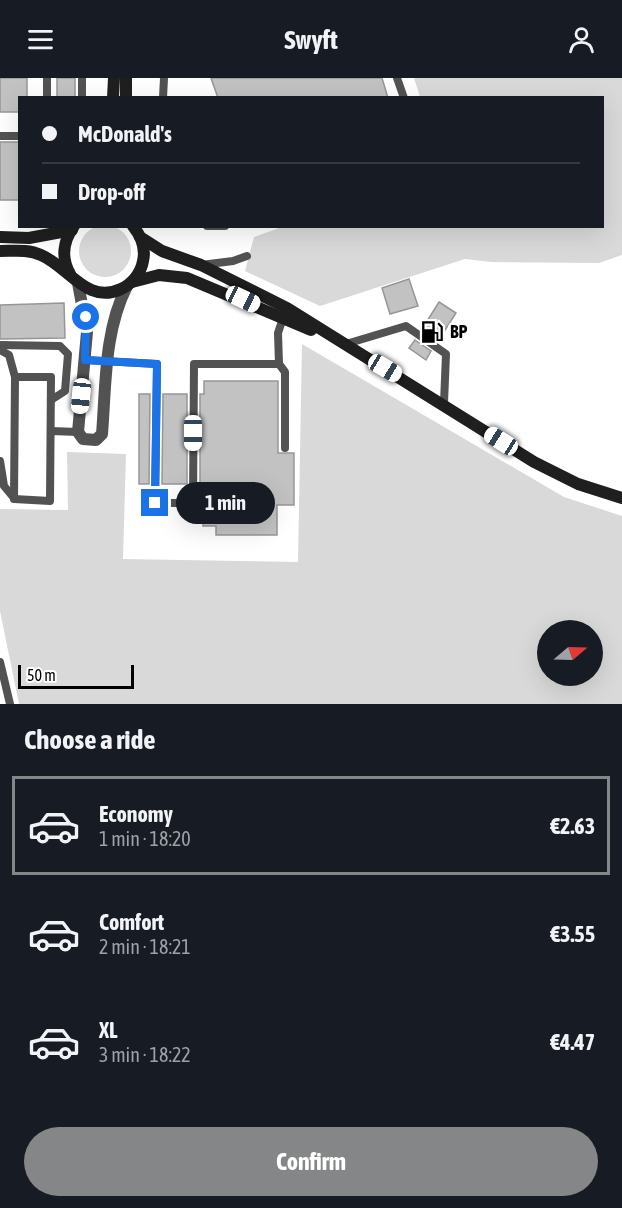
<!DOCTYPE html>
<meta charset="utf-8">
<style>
:root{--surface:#171b24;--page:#242831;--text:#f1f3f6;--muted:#9ea1a6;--line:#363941;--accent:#858687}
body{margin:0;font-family:"Asap Condensed",sans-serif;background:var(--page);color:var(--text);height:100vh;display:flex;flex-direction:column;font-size:22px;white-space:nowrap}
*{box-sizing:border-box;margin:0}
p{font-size:20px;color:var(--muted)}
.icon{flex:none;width:33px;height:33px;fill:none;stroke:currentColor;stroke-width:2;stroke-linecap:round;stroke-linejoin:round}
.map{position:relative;height:626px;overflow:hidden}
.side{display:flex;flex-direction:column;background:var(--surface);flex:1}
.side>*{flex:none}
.guide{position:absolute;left:18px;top:18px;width:586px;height:132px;border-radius:0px;box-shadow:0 6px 24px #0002;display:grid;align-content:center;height:132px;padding:0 24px;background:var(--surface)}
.needle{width:39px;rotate:71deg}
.controls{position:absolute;left:537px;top:542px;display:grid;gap:12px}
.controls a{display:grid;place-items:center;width:66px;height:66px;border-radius:50%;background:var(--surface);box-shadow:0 6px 24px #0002;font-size:30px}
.scale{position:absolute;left:18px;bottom:15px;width:116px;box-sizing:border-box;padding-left:6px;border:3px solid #000;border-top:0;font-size:16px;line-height:21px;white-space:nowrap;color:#000;-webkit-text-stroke:4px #fff;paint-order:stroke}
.end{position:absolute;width:27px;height:27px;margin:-14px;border:8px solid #1a73e8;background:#fff;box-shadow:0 0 0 3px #fff}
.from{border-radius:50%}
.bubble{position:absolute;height:42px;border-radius:21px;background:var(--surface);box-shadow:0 6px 24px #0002;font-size:20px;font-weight:700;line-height:42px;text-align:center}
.car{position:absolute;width:18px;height:36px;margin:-18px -9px;border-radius:8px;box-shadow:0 0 4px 2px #0007;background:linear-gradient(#fff 24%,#345 0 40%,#fff 0 76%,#345 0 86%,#fff 0)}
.guide b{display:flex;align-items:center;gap:21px;height:57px;font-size:22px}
.guide b+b{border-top:2px solid var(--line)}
.guide i{width:15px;height:15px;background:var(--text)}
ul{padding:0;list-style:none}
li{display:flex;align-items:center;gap:18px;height:99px;margin:0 12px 9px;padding:0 12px;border:3px solid transparent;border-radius:0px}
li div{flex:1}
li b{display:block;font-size:22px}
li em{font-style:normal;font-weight:700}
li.active{border-color:var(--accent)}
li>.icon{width:54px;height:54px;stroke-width:1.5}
h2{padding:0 24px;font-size:27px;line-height:72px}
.action{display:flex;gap:12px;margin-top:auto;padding:12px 24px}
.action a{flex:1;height:69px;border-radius:36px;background:var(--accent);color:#fff;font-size:24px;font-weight:700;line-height:69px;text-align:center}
header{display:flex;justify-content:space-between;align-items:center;height:78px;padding:0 24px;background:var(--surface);font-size:27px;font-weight:700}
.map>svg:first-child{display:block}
.green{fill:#d9d9d9;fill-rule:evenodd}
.building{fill:#c2c2c2;stroke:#969696;stroke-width:1.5}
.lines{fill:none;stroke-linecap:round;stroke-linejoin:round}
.lane{stroke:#525252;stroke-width:8}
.street{stroke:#525252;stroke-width:12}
.secondary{stroke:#1f1f1f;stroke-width:12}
.route{stroke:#1a73e8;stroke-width:8}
.labels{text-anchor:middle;stroke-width:4.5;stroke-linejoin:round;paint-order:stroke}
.poi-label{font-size:18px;font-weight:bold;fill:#000;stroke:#fff;text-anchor:start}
</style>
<header><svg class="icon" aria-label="menu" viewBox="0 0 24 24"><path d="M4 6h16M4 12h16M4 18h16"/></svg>Swyft<svg class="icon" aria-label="person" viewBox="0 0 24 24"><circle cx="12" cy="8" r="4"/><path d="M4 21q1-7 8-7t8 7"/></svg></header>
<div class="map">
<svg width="622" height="626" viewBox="0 0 622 626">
<rect width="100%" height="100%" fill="#fff"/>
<!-- green -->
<g class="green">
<path d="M414,0H622V177L599,185L491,184L465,181L320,228L245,193L254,159L282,149L603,148V20L420,19Z"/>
<circle cx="105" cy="173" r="26"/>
<path d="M302,266L564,419L622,438V626H19L0,533V431L68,432L67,374L126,376L123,481L298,484ZM548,552H592V597H548Z"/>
</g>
<!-- building -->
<g class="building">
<path d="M0,0H27V20H20V34H0Z"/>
<rect x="57" y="0" width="18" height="20"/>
<path d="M211,0H382L388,20H218Z"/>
<rect x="0" y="64" width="20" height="58"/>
<path d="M409,201L418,228L390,236L382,210Z"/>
<path d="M439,224L456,235L438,263L422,251Z"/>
<path d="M64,225L65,260L0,261V227Z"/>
<path d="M415,262L431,273L426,282L409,270Z"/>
<path d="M204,303H278V375H294V427H277V457H216V448H203L204,406H200V316H204Z"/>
<path d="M139,316H150L149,406H139Z"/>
<path d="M163,316H187V406H162Z"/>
</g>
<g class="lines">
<!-- lane -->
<g class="lane">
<path d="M397,0L404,20"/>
<path d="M47,20V0"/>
<path d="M82,20V0"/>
<path d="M163,20L164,0"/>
<path d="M0,58H20"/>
<path d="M207,148H225"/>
<path d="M201,187L233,183L247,178"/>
<path d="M346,266L406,248L446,276L444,325"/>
<path d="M0,267L60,268L68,276L65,313L51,322"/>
<path d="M0,272L9,277L15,299"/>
<path d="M85,282L157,286L155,425H193L194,286H279L278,255L283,240"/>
<path d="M279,286L285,294V370"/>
<path d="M15,299H51L50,423L14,421Z"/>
<path d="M51,353L78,354"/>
<path d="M0,383L4,408L14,420"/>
<path d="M0,584L10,626"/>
</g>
<!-- street -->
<path class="street" d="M78,205L87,254L78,354L83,361L96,362L102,356C106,307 104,253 127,208"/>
<!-- secondary -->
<g class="secondary">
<path d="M113,20L114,0"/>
<path d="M126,20V0"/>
<path d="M0,159L29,160L72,152"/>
<path d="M140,159L162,173L201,187L287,230L534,384L578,406L622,420"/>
<path d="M0,173C14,173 28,171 41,177C69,189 87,227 121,211C132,206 141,195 143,183C146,170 141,158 133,148"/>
<path d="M70,196C61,180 63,163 74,148"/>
<path d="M132,204L159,197L187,200L311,252"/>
</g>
</g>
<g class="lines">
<!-- route -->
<path class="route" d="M86,239L85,282L157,286L155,425"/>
</g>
<!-- icons -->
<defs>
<g id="fuel-bare" transform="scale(1.8)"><path d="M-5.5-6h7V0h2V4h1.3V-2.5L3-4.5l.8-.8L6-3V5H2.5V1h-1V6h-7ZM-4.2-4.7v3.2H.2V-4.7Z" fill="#000" stroke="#fff" stroke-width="2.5" paint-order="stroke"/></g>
</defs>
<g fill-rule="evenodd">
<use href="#fuel-bare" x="432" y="254"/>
</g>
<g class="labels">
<!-- poi labels -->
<g class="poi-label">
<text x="450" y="260">BP</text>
</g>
</g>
</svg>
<div class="controls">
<a><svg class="needle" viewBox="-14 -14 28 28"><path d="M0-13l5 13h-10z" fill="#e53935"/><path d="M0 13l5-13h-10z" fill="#9ea1a6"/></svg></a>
</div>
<div class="scale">50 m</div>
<i class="end from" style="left:86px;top:239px"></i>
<i class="end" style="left:155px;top:425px"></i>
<div class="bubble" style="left:176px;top:404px;width:99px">1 min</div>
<i class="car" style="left:243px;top:221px;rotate:115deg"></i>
<i class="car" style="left:385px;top:290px;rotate:121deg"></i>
<i class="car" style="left:81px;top:318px;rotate:186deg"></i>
<i class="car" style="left:193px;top:355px;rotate:180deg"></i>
<i class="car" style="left:501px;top:363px;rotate:302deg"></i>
<div class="guide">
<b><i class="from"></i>McDonald's</b>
<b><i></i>Drop-off</b>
</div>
</div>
<section class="side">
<h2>Choose a ride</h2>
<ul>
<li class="active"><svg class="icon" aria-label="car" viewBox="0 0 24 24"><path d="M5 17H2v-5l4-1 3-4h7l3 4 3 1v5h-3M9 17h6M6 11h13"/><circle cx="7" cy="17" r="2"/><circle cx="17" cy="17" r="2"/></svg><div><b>Economy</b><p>1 min · 18:20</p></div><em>€2.63</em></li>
<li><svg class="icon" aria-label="car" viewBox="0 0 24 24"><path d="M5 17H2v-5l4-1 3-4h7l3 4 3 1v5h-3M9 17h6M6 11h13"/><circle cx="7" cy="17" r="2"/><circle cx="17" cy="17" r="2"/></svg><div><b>Comfort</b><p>2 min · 18:21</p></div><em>€3.55</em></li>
<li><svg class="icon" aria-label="car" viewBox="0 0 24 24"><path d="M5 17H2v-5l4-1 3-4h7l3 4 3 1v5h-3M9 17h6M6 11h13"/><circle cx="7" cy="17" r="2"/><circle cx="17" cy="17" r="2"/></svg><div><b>XL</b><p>3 min · 18:22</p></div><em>€4.47</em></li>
</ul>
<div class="action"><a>Confirm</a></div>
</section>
